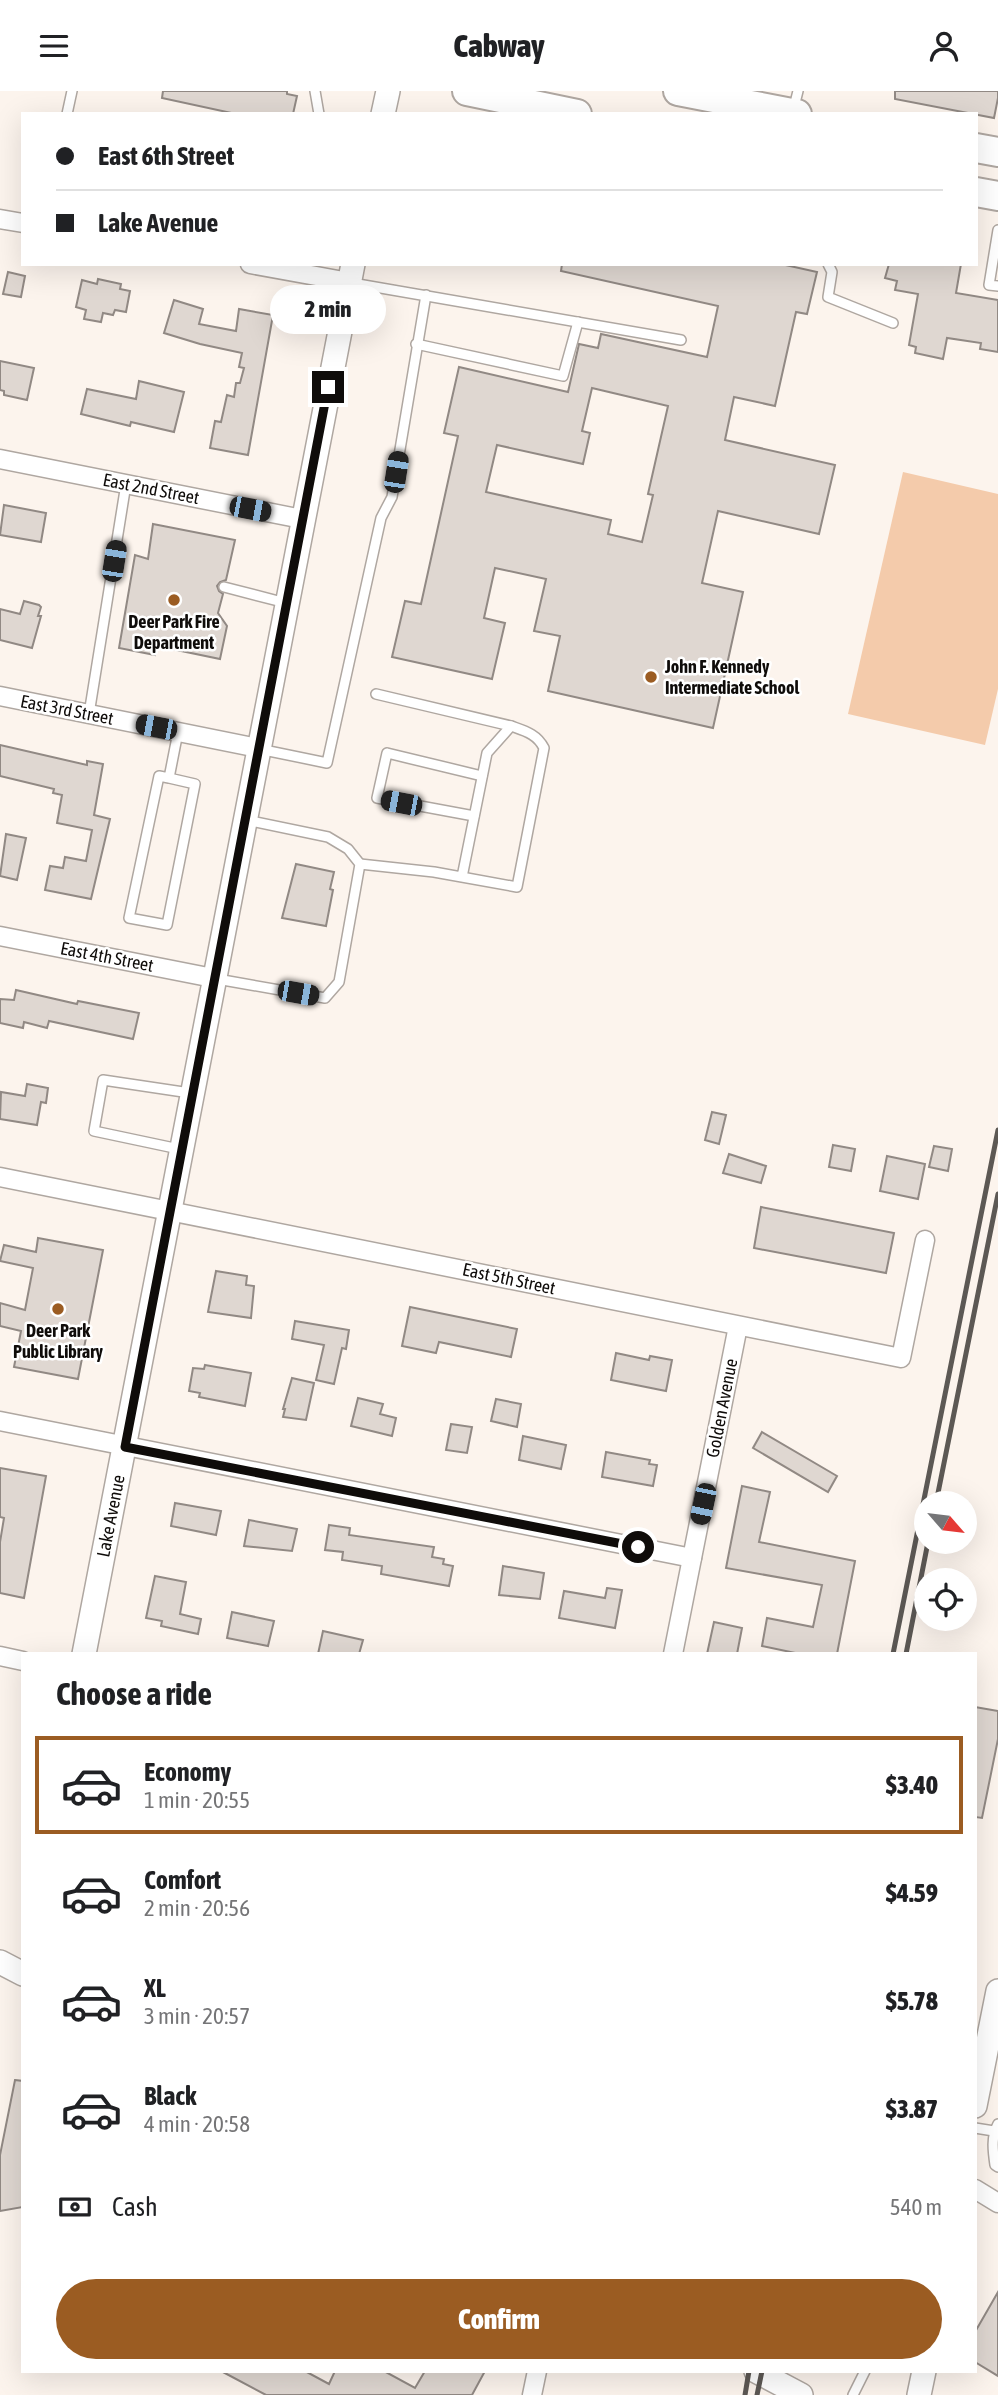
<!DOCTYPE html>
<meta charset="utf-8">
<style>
:root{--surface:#fff;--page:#f6f6f6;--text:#202124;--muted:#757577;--line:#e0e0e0;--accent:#9b5c22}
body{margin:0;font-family:"Asap Condensed",sans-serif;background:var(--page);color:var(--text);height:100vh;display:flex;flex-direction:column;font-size:26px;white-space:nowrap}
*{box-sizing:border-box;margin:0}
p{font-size:23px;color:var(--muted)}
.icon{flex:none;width:38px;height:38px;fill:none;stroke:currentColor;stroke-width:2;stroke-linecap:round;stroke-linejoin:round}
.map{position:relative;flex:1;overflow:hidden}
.sheet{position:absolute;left:21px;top:1561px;width:956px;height:721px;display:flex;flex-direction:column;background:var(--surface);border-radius:0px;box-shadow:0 7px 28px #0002}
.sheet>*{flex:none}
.hud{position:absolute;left:21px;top:21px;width:957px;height:154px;border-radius:0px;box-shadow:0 7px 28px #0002;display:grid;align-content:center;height:154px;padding:0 35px;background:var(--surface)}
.needle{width:46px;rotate:118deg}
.controls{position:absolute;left:914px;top:1400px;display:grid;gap:14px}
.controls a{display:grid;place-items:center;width:63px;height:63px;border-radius:50%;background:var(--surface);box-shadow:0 7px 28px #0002;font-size:35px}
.end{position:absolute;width:32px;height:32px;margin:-16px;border:9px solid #0f0c0a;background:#fff;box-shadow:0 0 0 4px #fff}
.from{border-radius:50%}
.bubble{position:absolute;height:49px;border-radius:24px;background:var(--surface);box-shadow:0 7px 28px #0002;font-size:23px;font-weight:800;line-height:49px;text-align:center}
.car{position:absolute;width:21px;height:42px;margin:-21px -10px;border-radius:9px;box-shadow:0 0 5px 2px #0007;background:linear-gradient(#222 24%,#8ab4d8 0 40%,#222 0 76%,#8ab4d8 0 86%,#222 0)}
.hud b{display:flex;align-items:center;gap:24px;height:66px;font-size:26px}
.hud b+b{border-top:2px solid var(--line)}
.hud i{width:18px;height:18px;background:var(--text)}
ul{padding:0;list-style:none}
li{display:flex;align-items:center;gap:21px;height:98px;margin:0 14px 10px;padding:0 21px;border:4px solid transparent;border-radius:0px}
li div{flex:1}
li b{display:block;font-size:26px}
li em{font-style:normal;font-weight:800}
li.current{border-color:var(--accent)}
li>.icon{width:63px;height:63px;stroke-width:1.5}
h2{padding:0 35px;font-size:32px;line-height:84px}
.pay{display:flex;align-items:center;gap:18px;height:77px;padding:0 35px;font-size:26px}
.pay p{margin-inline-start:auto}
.action{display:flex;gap:14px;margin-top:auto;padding:14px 35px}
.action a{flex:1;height:80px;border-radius:42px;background:var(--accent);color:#fff;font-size:28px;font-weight:800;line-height:80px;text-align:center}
header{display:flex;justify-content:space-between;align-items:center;height:91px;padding:0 35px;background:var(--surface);font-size:32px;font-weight:800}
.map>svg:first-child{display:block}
.green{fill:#f4cbab}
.building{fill:#dfd7d1;stroke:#918984;stroke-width:2;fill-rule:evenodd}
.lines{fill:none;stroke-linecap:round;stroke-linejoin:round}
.service-casing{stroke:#afa7a1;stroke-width:12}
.minor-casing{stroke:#afa7a1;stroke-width:21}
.tertiary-casing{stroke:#afa7a1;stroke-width:26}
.primary-casing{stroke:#afa7a1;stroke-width:32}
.service{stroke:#fff;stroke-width:9}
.minor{stroke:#fff;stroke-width:18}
.tertiary{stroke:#fff;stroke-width:23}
.primary{stroke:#fff;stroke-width:28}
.rail{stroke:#5c5854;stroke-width:5}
.route{stroke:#0f0c0a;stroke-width:9}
.poi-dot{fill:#9b5c22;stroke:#fff;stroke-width:2.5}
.labels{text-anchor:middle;stroke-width:5;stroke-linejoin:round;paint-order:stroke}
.street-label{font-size:18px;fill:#0f0c0a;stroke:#fff}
.poi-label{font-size:18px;font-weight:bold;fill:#0f0c0a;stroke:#fff}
</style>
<header><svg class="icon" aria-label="menu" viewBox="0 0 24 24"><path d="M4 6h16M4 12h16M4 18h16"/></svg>Cabway<svg class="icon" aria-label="person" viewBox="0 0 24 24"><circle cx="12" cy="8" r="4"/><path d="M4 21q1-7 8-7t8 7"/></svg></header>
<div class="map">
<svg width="998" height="2304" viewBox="0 0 998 2304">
<rect width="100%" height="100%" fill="#fcf4ed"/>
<!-- green -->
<path class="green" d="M903,381L998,403V598L985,654L848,623Z"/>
<!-- building -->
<g class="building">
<path d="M163,0H287V3L297,5L293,23H236L162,7Z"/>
<path d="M895,0H998V7L994,27L895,8Z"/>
<path d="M562,173H781L817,181L807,223L796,221L775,315L734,306L725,349L835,374L819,443L718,420L702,492L743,501L713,637L548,600L560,545L534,540L546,488L495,477L484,527L505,532L492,588L392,566L405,510L421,513L458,345L444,342L459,276L568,301L579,253L598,257L601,243L707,266L718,215L561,180ZM592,297L668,315L648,403L653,404L642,451L608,443L611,429L486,401L497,354L583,373L590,342L582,340Z"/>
<path d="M889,173H961L956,202L998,209V261L980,258L981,252L947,247L943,268L915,262L916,256L909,254L918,203L895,199L897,190L885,187Z"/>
<path d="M8,181L25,185L21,206L3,203Z"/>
<path d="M98,188L121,193L120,198L130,200L126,221L115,219L113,224L103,222L101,231L84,228L86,219L76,216L82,189L97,193Z"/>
<path d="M174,209L203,218L199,233L236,240L239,218L273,224L248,364L210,357L215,330L221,331L227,304L234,306L236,292H240L244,277L239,276L242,262L200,253L164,242Z"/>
<path d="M0,270L34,277L27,309L4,304V300L0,299Z"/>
<path d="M139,290L184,301L174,341L131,331L130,335L81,323L87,298L136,308Z"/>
<path d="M4,414L46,422L41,451L0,444Z"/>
<path d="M153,433L235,449L226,489L220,491L217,495L219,500L223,503L218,522L227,535L220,568L157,555L155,564L119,557L135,464L148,468Z"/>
<path d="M24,510L39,514L41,516L38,525H41L32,557L0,549V518L20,523Z"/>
<path d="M0,654L87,674V670L103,673L94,724L110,728L91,808L45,799L50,775L63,777L65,766L86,770L92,739L57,732L62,704L53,702L54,698L0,685Z"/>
<path d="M6,743L26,747L17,789L0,785Z"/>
<path d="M296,773L334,781L330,798L333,799L326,835L282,827Z"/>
<path d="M16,899L77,913L78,910L139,922L133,948L49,930L47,937L24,931L23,937L0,932V908L14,909Z"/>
<path d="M27,993L48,997L46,1012L41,1011L37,1034L0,1028L1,1001L25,1005Z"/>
<path d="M712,1021L726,1024L719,1053L705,1049Z"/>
<path d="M833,1054L855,1058L851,1080L829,1076Z"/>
<path d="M934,1055L952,1058L948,1080L929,1076Z"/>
<path d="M729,1063L766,1075L761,1092L723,1082Z"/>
<path d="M887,1065L925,1073L918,1108L880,1100Z"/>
<path d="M761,1116L894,1142L886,1182L754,1157Z"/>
<path d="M38,1147L103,1159L78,1288L14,1276L21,1240L0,1235V1212L25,1219L33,1177L0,1170L4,1154L36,1161Z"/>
<path d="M216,1180L247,1185L246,1194L254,1195L251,1227L208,1221Z"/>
<path d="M410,1216L517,1238L511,1266L439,1251L436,1262L402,1255Z"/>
<path d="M295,1230L349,1239L346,1258L342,1257L334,1293L316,1289L324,1254L292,1248Z"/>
<path d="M616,1262L649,1269L650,1265L672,1269L666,1300L611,1289Z"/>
<path d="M205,1274L251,1282L245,1315L199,1306L200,1302L189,1300L193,1277L204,1278Z"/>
<path d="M292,1287L314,1292L306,1329L283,1326L285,1318H283Z"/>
<path d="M358,1307L383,1313L380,1323L396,1327L392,1345L351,1335Z"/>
<path d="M496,1308L521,1313L517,1336L491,1330Z"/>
<path d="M451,1333L472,1336L467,1362L446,1359Z"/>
<path d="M762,1341L837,1385L828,1401L753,1357Z"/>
<path d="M523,1345L566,1354L561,1378L519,1369Z"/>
<path d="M606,1361L650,1369L649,1373L657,1374L653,1395L602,1386Z"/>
<path d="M0,1377L46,1385L24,1507L0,1502V1451L4,1427L0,1426Z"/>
<path d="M742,1395L770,1401L759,1451L855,1470L837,1563H800L762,1555L767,1527L813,1536L822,1494L726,1477Z"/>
<path d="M175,1412L221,1420L216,1444L171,1435Z"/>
<path d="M249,1429L297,1438L292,1460L244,1455Z"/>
<path d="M329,1434L350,1437L349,1444L434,1456L432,1466L444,1468L443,1473L453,1475L449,1495L381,1483L382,1475L342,1469L343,1461L325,1459Z"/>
<path d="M503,1475L544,1482L540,1508L499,1504Z"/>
<path d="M155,1485L186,1491L180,1523L201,1528L198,1543L161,1535L162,1530L146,1527Z"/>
<path d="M607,1497L622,1499L615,1537L559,1527L564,1500L605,1507Z"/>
<path d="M232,1521L274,1530L268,1555L227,1547Z"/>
<path d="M714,1531L742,1537L737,1563H707Z"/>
<path d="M323,1540L363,1549L359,1563H318Z"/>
<path d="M975,1616L998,1620V1648L982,1727L975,1726Z"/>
<path d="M15,1989L23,1990V2116L0,2120V2064Z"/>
<path d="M998,2201V2285L975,2271V2241Z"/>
<path d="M221,2280H305L329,2293L335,2280H384L415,2297L425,2280H485L472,2304H266Z"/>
</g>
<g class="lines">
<!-- service casing -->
<g class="service-casing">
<g id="service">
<path d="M315,0L319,23"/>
<path d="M793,20L798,0"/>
<path d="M67,23L72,0"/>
<path d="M998,139L989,194L998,195"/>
<path d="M828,173L832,181L828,206L893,232"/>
<path d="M352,192L681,249"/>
<path d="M416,253L563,285L578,231"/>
<path d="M224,496L286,512"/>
<path d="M376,603L511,635"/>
<path d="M89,623L126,393"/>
<path d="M259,658L327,672L381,427L392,406L426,204"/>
<path d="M169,687L195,693L167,834L129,827L159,685L169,687L178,641"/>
<path d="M474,725L377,707L387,662L482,685"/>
<path d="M360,773L434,781L517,796L544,657C537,643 525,640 511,635L487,662L462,786"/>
<path d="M217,888L325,907L339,891L360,773L348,758L328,746L246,729"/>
<path d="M179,1058L94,1040L103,989L190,1002"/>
<path d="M998,2033C991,2046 993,2060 995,2074L998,2076"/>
<path d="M975,2037L994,2040"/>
<path d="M853,2304L865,2280"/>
</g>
</g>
<!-- minor casing -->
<g class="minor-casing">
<g id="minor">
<path d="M0,128L23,132"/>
<path d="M250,173L349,191"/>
<path d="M0,368L302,428"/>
<path d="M0,605L258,657"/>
<path d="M0,845L213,887"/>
<path d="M0,1086L901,1267L925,1149"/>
<path d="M0,1330L692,1467"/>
<path d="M673,1563L738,1235"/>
<path d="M0,1565L23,1570"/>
<path d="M975,2098L998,2112"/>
<path d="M532,2304L537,2280"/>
</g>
</g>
<!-- tertiary casing -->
<g class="tertiary-casing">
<g id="tertiary">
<path d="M383,23L388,0"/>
<path d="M84,1563L353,173"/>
<path d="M0,1871L23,1883"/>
<path d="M975,2015L998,1900"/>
<path d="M756,2280L801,2304"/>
<path d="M919,2304L924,2280"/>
</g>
</g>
<!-- primary casing -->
<g class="primary-casing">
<g id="primary">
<path d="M467,0L577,23"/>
<path d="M678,0L797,23"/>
<path d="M976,57L998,61"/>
<path d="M976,101L998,105"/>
</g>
</g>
<!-- service -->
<use href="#service" class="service"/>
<!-- minor -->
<use href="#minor" class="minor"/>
<!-- tertiary -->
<use href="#tertiary" class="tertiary"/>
<!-- primary -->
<use href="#primary" class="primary"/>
<!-- rail -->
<g class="rail">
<path d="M936,1412L998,1103"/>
<path d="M893,1563L998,1039"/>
<path d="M906,1563L928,1451"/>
<path d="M745,2304L749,2280"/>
<path d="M757,2304L762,2280"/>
</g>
</g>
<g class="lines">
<!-- route -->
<path class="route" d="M328,296L125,1356L638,1456"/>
</g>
<!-- markers -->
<g class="poi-dot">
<circle cx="174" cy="509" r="7"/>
<circle cx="651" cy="586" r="7"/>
<circle cx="58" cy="1218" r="7"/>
</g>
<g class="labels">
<!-- street labels -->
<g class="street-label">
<text transform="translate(151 398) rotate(11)" y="6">East 2nd Street</text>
<text transform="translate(67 619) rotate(11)" y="6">East 3rd Street</text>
<text transform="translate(107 866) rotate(11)" y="6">East 4th Street</text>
<text transform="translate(509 1188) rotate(12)" y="6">East 5th Street</text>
<text transform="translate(722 1317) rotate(-79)" y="6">Golden Avenue</text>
<text transform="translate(111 1425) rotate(-79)" y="6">Lake Avenue</text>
</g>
<!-- poi labels -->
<g class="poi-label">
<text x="174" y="537">Deer Park Fire<tspan x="174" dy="21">Department</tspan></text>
<text x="665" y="582" text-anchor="start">John F. Kennedy<tspan x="665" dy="21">Intermediate School</tspan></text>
<text x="58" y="1246">Deer Park<tspan x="58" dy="21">Public Library</tspan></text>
</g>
</g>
</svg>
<div class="controls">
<a><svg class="needle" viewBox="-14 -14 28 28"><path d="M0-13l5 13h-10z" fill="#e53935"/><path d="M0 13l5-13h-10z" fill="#757577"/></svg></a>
<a><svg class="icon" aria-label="locate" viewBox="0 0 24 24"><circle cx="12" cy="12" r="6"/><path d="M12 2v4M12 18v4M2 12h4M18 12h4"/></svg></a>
</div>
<i class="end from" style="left:638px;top:1456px"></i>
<i class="end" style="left:328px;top:296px"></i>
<div class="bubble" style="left:270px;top:194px;width:116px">2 min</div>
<i class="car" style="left:396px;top:381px;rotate:9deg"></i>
<i class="car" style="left:250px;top:418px;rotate:101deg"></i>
<i class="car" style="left:114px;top:470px;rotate:9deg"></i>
<i class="car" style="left:156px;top:636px;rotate:281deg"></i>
<i class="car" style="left:401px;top:712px;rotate:281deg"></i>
<i class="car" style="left:298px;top:902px;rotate:100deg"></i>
<i class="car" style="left:703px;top:1413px;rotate:192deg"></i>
<div class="hud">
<b><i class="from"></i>East 6th Street</b>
<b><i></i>Lake Avenue</b>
</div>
<section class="sheet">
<h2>Choose a ride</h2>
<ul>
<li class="current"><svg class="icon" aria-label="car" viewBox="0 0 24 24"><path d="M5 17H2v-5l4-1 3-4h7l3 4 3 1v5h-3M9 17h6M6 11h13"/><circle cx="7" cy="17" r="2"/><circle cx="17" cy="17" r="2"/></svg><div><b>Economy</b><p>1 min · 20:55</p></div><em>$3.40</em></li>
<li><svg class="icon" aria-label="car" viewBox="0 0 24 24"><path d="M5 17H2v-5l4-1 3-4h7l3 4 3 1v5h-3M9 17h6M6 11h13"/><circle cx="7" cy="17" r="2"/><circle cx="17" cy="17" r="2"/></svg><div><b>Comfort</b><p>2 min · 20:56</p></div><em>$4.59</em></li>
<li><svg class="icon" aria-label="car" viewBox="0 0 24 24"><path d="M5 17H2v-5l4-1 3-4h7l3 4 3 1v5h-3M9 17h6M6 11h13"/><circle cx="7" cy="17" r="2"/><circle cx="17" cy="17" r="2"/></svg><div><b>XL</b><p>3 min · 20:57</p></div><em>$5.78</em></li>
<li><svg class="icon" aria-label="car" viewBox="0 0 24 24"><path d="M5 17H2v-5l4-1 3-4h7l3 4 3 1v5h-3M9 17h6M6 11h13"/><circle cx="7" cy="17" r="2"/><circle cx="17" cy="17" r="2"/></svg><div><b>Black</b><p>4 min · 20:58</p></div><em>$3.87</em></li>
</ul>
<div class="pay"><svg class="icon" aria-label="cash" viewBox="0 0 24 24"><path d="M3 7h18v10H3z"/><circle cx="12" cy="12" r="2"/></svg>Cash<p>540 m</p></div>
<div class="action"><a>Confirm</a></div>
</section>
</div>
